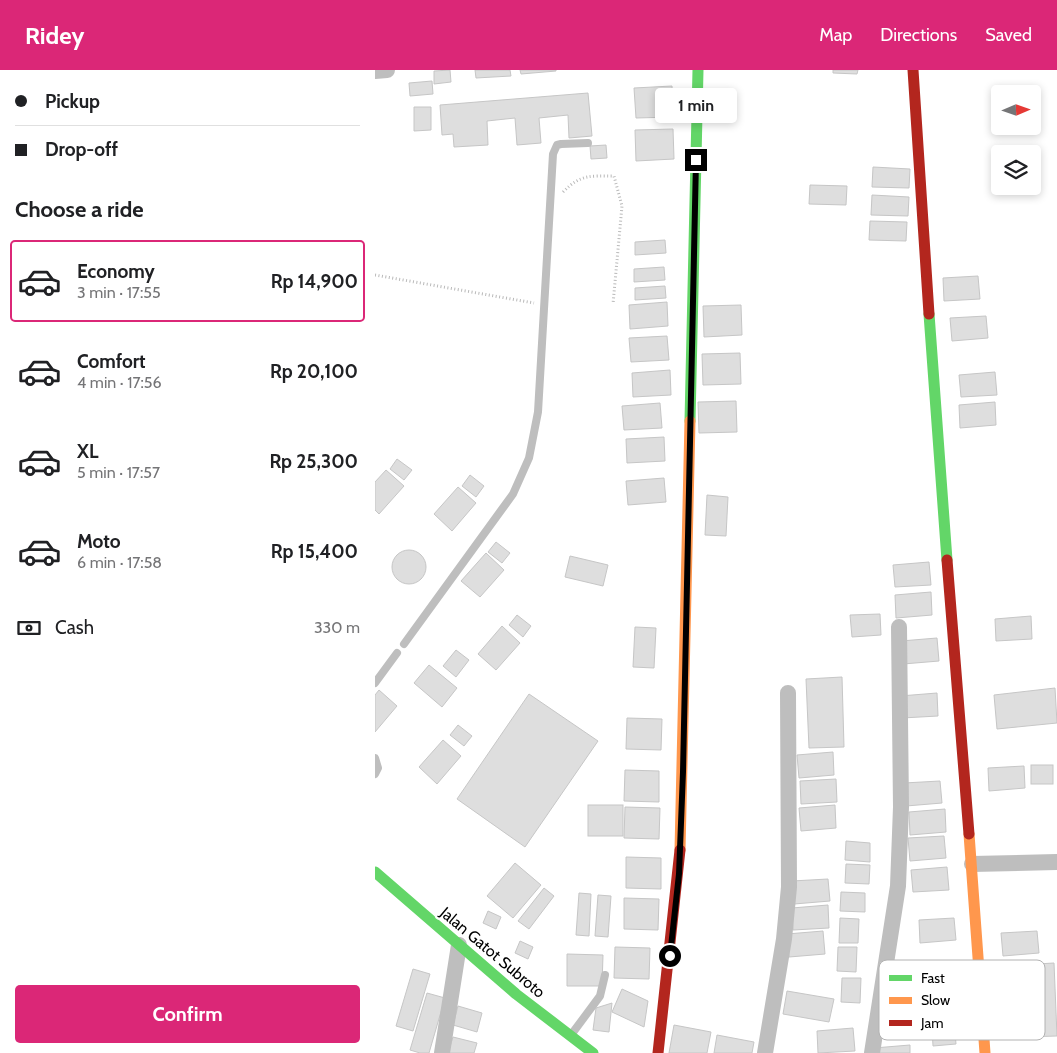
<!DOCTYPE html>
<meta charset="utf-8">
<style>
:root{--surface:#fff;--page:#f2f2f2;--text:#202124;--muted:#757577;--line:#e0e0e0;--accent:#db2777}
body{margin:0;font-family:Cabin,sans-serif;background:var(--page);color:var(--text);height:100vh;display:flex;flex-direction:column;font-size:19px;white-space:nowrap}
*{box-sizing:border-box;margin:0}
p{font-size:16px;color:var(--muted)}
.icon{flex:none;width:28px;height:28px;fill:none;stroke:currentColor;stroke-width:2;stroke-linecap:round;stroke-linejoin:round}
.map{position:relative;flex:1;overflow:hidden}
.side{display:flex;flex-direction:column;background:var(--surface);width:375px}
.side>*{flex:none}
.guide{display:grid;align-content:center;height:110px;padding:0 15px;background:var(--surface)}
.needle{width:32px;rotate:88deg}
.tools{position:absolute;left:616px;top:15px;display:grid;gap:10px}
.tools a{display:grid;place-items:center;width:50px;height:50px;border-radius:5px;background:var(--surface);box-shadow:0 2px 8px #0003;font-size:25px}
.end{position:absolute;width:22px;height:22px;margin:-11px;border:6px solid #000;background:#fff;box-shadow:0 0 0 2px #fff}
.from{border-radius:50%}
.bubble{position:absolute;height:35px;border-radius:5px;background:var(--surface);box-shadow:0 2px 8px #0003;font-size:16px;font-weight:700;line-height:35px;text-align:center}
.guide b{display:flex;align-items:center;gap:18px;height:48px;font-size:19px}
.guide b+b{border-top:1px solid var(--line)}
.guide i{width:12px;height:12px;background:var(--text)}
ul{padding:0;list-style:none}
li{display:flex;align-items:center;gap:15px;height:82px;margin:0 10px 8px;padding:0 5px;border:2px solid transparent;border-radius:5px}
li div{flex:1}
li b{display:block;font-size:19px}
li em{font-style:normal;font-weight:700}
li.active{border-color:var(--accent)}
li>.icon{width:45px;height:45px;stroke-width:1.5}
h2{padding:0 15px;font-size:22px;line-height:60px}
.pay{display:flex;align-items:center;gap:12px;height:55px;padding:0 15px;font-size:19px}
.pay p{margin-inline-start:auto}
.button{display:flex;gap:10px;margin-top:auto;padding:10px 15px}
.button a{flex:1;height:58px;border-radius:5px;background:var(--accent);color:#fff;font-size:20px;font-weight:700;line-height:58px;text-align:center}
header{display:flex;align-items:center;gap:30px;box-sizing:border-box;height:70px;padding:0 25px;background:var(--accent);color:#fff}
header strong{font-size:24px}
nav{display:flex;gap:28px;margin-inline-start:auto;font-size:18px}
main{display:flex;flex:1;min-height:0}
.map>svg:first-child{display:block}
.building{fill:#dedede;stroke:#c6c6c6}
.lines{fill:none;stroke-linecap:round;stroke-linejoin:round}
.path{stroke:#b9b9b9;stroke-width:3;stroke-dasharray:1 2.5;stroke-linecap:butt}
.lane{stroke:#bebebe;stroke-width:8}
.street{stroke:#bebebe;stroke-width:16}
.fast{stroke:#63d668;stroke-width:11}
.slow{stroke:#ff974d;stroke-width:11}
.jam{stroke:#b3261e;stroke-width:11}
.route{stroke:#000;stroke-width:6}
.labels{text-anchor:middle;stroke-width:4.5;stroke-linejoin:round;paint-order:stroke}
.street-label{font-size:16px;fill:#000;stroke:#fff}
.key{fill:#fff;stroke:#b2b2b2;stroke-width:1}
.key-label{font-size:14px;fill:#000}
</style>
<header>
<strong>Ridey</strong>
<nav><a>Map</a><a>Directions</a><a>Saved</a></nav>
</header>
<main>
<section class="side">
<div class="guide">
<b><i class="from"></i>Pickup</b>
<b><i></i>Drop-off</b>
</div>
<h2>Choose a ride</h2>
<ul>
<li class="active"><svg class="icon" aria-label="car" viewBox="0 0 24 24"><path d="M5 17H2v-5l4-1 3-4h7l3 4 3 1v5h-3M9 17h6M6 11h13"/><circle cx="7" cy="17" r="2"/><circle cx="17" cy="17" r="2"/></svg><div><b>Economy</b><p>3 min · 17:55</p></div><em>Rp 14,900</em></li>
<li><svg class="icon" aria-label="car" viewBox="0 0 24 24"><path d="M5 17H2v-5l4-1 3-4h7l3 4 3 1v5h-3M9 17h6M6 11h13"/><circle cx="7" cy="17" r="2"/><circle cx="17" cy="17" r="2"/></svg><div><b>Comfort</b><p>4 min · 17:56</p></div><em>Rp 20,100</em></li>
<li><svg class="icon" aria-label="car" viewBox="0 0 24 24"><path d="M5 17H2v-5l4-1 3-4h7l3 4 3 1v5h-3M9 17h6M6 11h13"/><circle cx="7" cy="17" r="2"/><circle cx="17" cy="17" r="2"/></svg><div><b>XL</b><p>5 min · 17:57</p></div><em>Rp 25,300</em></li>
<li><svg class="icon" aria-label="car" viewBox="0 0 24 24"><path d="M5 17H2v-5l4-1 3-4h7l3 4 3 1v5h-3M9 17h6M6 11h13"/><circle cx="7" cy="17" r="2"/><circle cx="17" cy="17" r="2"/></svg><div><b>Moto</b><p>6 min · 17:58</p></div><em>Rp 15,400</em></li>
</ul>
<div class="pay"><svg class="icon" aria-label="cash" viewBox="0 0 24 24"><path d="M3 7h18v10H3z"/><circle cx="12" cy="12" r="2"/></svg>Cash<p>330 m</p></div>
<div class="button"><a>Confirm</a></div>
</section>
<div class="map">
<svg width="682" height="983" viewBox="0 0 682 983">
<rect width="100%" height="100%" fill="#fff"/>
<!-- building -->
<g class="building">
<path d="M75,0L76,12L59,14V1Z"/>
<path d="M100,0H135L136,6L101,8Z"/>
<path d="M145,0H181V1L146,4Z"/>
<path d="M458,0H483L482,4L458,3Z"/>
<path d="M57,11L58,24L35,26L34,13Z"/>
<path d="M297,16L298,47L261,48L259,18Z"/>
<path d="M213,23L217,66L194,68L193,45L164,48L166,73L142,75L140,48L112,51L113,75L79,77L78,64L67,65L65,35Z"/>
<path d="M39,37H56V60L39,61Z"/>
<path d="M298,59L299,89L261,91L260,60Z"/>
<path d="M231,75L232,88L216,89L215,76Z"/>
<path d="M498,97L535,99L534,118L497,117Z"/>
<path d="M435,115L472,116L471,135L434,134Z"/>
<path d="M497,125L534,127L533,146L496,145Z"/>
<path d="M495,151L532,152L531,171L494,170Z"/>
<path d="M290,170L291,183L260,185V172Z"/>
<path d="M289,197L290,210L259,212V199Z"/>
<path d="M603,206L605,229L569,231L568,208Z"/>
<path d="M290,216L291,228L260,230V218Z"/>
<path d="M292,232L293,256L255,259L254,235Z"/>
<path d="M366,235L367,265L329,267L328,236Z"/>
<path d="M611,246L613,268L577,271L575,248Z"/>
<path d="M292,266L294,290L256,292L254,268Z"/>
<path d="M365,283L366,314L328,315L327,284Z"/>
<path d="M295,300L296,325L258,327L257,303Z"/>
<path d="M620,302L622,325L586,327L584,305Z"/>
<path d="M361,331L362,362L324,363L323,332Z"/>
<path d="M620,332L621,355L585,358L584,335Z"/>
<path d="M285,333L287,358L249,360L247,336Z"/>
<path d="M289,367L290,391L252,393L251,369Z"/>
<path d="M22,389L37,400L29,410L15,399Z"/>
<path d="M11,400L29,416L4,444L0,440V412Z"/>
<path d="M95,405L109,416L101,427L87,416Z"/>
<path d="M289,408L291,432L253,435L251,411Z"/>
<path d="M83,417L101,433L77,461L59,444Z"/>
<path d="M332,425L353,427L351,466L330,465Z"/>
<path d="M121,472L135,483L127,493L113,482Z"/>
<circle cx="34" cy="497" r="17"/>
<path d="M111,483L129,500L105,527L86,511Z"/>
<path d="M195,486L233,495L228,516L190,507Z"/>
<path d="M554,492L556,515L520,517L518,495Z"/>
<path d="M556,522L557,545L521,548L520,525Z"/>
<path d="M505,544L506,565L477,567L475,545Z"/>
<path d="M142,545L156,556L148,567L134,555Z"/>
<path d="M656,546L657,569L621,571L620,549Z"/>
<path d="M127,556L145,573L121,600L103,584Z"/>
<path d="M260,557L281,558L279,598L258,597Z"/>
<path d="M562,568L564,591L528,594L526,571Z"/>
<path d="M81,580L94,590L81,607L68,596Z"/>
<path d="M54,595L82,618L67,637L39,613Z"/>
<path d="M467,607L469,677L434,678L431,609Z"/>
<path d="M680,618L682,653L622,659L619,625Z"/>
<path d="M4,620L22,636L0,662V625Z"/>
<path d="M562,623L563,646L527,648L525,626Z"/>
<path d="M154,624L223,671L150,777L82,729Z"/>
<path d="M252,648L287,649L286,680L251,679Z"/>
<path d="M83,655L97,666L89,676L75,665Z"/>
<path d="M68,670L86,686L62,714L44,697Z"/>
<path d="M458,682L459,705L424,708L422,685Z"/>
<rect x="656" y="695" width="22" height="19"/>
<path d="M649,696L650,718L614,721L613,698Z"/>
<path d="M250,700L284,701V732L249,731Z"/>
<path d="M461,709L462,732L426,734L425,711Z"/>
<path d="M565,711L567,733L531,736L529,713Z"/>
<rect x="213" y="735" width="35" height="31"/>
<path d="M460,735L461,758L426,761L424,738Z"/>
<path d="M250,737L285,738L284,769L249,768Z"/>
<path d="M570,739L571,762L535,765L534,742Z"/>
<path d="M569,766L571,788L535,791L533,768Z"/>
<path d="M471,771L495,773V792L470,790Z"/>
<path d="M251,787L286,788V819L251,818Z"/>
<path d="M140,793L166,815L138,848L112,826Z"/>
<path d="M471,794L495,795L494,814L470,813Z"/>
<path d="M572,797L574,820L538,822L536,800Z"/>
<path d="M453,809L455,831L419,834L417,811Z"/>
<path d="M169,818L179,826L154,859L143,851Z"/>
<path d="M466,822L490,823V842L465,841Z"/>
<path d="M204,823L216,824L214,866L201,865Z"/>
<path d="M223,825L236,826L233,867L220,866Z"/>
<path d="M249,828L284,829L283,860L249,859Z"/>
<path d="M453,835L454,858L418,860L417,838Z"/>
<path d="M113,841L126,847L121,859L108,853Z"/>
<path d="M465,848L484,849L483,873H464Z"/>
<path d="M579,848L581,870L545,873L544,850Z"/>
<path d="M448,861L450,884L414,887L412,864Z"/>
<path d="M662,861L664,883L628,886L626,863Z"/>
<path d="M145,871L158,877L153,889L140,883Z"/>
<path d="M240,877L275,878L274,909L239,908Z"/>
<path d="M463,877H482L481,902L462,901Z"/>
<path d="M192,884L228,885L227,916H192Z"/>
<path d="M679,893L682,966L648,967L645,895Z"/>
<path d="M38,899L55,904L38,961L21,956Z"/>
<path d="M467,908H486L485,933L466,932Z"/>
<path d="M247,919L273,931L269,957L237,942Z"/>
<path d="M412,921L459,929L454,952L408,944Z"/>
<path d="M52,923L70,928L54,983H45L35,980Z"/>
<path d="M237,933L234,962L218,960L221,938Z"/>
<path d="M83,936L107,943L102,962L78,955Z"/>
<path d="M578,938L581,974L558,976L556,939Z"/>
<path d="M299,955L336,962L332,983H294Z"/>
<path d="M478,958L480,981L443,983L442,961Z"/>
<path d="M342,965L379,972L377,983H339Z"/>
<path d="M78,967L102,973L99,983H73Z"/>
<path d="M535,975V983H499V978Z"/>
</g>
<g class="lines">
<!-- path -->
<g class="path">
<path d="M188,122C206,104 215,106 239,106L247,136L238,234"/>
<path d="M0,205L159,233"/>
</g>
<!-- lane -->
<g class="lane">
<path d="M29,574L138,424L154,388L163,342L178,84L182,75L186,74L213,73"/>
<path d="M0,613L22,583"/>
<path d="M0,688L3,698L0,704"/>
<path d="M608,939L642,936"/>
<path d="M196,965L225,926L230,905"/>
</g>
<!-- street -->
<g class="street">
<path d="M0,1L12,0"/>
<path d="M597,794L682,792"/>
<path d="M67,983L84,875"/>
<path d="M390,983L409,869L414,817L413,623"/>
<path d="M497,983L523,816L526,737L524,557"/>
</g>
<!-- fast -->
<g class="fast">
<path d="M554,244L572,490"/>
<path d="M315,351L323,0"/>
<path d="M0,802L141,924L218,983"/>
</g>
<!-- slow -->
<g class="slow">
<path d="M594,764L610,983"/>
<path d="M305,780L315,351"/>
</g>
<!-- jam -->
<g class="jam">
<path d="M538,0L554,244"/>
<path d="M572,490L594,764"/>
<path d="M283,983L305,780"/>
</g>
</g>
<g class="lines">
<!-- route -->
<path class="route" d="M295,886L304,804L308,702L321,90"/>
</g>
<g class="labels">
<!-- street labels -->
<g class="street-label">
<text transform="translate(118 882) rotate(40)" y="6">Jalan Gatot Subroto</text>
</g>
</g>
<!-- legend -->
<rect x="504" y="890" width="166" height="80" rx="8" class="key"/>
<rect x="514" y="905" width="23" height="6" fill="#63d668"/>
<rect x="514" y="927" width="23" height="7" fill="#ff974d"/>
<rect x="514" y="950" width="23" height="6" fill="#b3261e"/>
<g class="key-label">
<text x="546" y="913">Fast</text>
<text x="546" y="935">Slow</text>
<text x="546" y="958">Jam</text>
</g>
</svg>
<div class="tools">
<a><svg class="needle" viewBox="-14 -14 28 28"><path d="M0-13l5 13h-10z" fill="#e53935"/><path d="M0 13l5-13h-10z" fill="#757577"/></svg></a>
<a><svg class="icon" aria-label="layers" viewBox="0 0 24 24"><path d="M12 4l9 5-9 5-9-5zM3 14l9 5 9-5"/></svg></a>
</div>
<i class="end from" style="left:295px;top:886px"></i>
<i class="end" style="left:321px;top:90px"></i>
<div class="bubble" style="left:280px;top:18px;width:82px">1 min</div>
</div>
</main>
